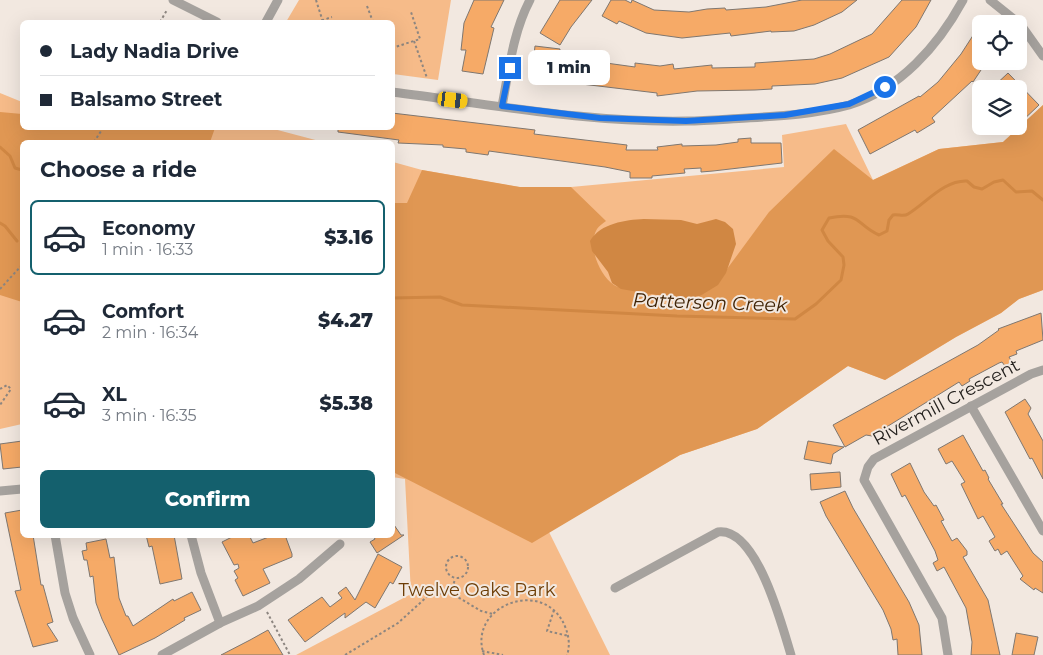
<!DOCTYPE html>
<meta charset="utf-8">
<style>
:root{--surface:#fff;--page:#f2f2f3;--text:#1f2937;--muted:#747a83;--line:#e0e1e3;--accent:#14606d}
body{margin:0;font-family:Montserrat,sans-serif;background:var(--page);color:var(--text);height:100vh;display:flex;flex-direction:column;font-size:19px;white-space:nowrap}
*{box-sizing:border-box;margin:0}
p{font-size:16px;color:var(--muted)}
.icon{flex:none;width:28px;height:28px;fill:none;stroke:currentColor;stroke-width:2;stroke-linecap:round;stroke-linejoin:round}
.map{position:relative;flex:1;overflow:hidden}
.sheet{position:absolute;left:20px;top:140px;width:375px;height:398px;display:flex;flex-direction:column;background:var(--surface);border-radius:8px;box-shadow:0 5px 20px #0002}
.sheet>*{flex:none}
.top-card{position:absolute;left:20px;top:20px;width:375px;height:110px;border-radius:8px;box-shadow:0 5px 20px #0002;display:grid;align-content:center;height:110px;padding:0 20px;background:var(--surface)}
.tools{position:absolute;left:972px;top:15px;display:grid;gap:10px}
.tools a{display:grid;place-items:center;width:55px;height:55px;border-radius:8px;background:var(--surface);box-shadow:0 5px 20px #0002;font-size:25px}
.end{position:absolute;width:22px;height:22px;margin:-11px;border:6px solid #1a73e8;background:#fff;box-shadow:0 0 0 2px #fff}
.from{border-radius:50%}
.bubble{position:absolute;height:35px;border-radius:8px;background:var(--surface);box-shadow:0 5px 20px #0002;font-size:16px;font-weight:800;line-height:35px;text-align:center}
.car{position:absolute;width:15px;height:30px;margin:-15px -8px;border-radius:6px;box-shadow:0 0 4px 1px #0007;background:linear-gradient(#f5c518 24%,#345 0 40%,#f5c518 0 76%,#345 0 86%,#f5c518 0)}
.top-card b{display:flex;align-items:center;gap:18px;height:48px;font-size:19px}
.top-card b+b{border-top:1px solid var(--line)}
.top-card i{width:12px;height:12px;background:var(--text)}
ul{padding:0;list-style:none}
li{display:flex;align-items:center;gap:15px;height:75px;margin:0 10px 8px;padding:0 10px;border:2px solid transparent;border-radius:8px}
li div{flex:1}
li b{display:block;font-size:19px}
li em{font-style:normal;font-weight:800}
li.on{border-color:var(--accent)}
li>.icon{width:45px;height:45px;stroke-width:1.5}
h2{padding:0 20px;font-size:22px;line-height:60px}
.action{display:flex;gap:10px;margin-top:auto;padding:10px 20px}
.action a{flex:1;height:58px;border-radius:8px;background:var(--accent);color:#fff;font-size:20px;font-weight:800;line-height:58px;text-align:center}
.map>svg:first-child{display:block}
.green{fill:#f6bb89}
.forest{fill:#e09753}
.water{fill:#d08743}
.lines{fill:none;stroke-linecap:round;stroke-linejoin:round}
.stream{stroke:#d08743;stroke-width:3}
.building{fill:#f6aa67;stroke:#7f7770}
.path{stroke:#8d8680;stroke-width:2;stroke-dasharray:2.5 2.5;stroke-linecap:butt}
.street{stroke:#a6a29e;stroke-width:9}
.route{stroke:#1a73e8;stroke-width:6}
.labels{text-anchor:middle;stroke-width:4;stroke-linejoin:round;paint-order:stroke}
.street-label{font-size:18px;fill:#211e1b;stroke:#f2e8e0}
.park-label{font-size:18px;fill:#6d3d06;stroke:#f2e8e0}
.water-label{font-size:19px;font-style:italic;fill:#3f2204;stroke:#f2e8e0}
</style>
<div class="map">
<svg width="1043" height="655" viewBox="0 0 1043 655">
<rect width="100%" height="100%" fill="#f2e8e0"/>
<!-- green -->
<g class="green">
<path d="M299,0H451L438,80L393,74L392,22H286Z"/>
<path d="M0,93L22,102V128H270L323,142H22V424L0,429Z"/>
<path d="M1043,105V290L1019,299L1001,313L956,337L885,380L848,366L757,429L680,455L549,532L610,655H296L411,594L405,479L392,477L393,162L422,170L519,187H571L784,167L782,135L846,124L873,180L939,149L1003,142Z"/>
</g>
<!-- forest -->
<g class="forest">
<path d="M1043,105V290L1019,299L1001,313L956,337L885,380L848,366L757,429L680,455L532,543L393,472L392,203H407L422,170L520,187H571L606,221C603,223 599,226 597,229C587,245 599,275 614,285C621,290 629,287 636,285L666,304L689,307L727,269L769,212L834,149L873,180L939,149L1003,142Z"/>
<path d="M0,112L22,114V128H215L210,142H22V302L0,295Z"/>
</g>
<!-- water -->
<path class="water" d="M644,219L681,220L697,224L716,219L725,222L733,229L736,244L726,273L718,285L700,296L680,299L621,289L612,283L608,272L592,251L590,241C601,223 625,220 644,219Z"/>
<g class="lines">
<!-- stream -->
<g class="stream">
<path d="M0,147L10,156L15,168L22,170"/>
<path d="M0,223L5,226L17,241"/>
<path d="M392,298L440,297L462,305L677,316L795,319L816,304L841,280L844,265L843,257L828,241L822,230L829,218C861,211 856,225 879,235L887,231L889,220L893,215C898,214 904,217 908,214C926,203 944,180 967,181L974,187L982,189L994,182L1003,180L1016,192L1032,191L1043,200"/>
</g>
</g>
<!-- building -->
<g class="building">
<path d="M474,0H504L491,27L494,28L483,74L462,71L466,50H461L464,23Z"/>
<path d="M560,0H592L571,27L560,45L540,33Z"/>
<path d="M611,0H625L631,3L632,0L654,10L689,12L707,9L725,8L726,10L766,7L802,0H857L842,12L814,25L794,31L771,32V31L731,36L730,33L682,38L646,33L619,21L617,24L602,16Z"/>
<path d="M902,0H931L916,27L889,57L842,78L815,84L772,86V89L755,90L697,91L657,96V93L573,83L577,59L635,67V63L660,66L673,64L674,69L712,65V68L755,67V63L814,59L830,54L872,34Z"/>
<path d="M981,23V61H987L973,82L972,81L932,118L935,122L917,133L915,130L870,154L858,130L919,96L920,97L938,82L961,54Z"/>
<path d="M535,46L560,49L555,84L531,80Z"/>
<path d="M1008,73L1039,105L1019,124V89H991Z"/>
<path d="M392,113L535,130L534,134L627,145L626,150H658L657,147L682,144V146L716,145L738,142V139L751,138V143H781L782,163L713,171L701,172V168L684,169L685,173L652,176V178H630V172L605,167L489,151L488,155L466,152V149L443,147V145L398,143L399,140L338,132V128H392Z"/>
<path d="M1041,313L1043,340L1016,351L1017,354L1009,357L1012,362L1005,366L1002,362L999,363L969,379L970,381L962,386L959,382L872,436L866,435L845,447L833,425L978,345L999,330L998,329Z"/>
<path d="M1025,399L1031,408L1028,414L1043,441V479L1032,458L1030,459L1005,412Z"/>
<path d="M963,435L983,471L985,470L989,478L988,479L1003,504H1001L1033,553L1043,562V593L1035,588L1034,590L1020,579L1023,576L1007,551L1001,555L998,549L995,551L989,541L995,537L983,516L978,519L961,484L965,482L952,461L946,464L938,449Z"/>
<path d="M22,441V467L3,469L0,444Z"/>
<path d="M808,441L844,447L833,454L831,464L804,459Z"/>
<path d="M910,463L924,492L934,506L936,505L944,520L941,521L952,541L957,538L967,551V555L963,557L988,600L1000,655H971L972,642L966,608L944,567L937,571L933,563L938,560L935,551L905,495L902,497L891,474Z"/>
<path d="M840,472L841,487L811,490L810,474Z"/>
<path d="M845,491L853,508L909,602L919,625L922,655H898L897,639L893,640L891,629L883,610L826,516L820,502Z"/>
<path d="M22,510V535H33L41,585H43L53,622L47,624L58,641L33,647L15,591L21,590L5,513Z"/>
<path d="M392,522L401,535H404L377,553L370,542L375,539L373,535H392Z"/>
<path d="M146,535H174L182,579L160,584L152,546L149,547Z"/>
<path d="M236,535H249L253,543L274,535H285L292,554V557L263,569L270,583L243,596L235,580L238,578L234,571L239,568L238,564L234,565L222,542Z"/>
<path d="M106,539L110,558L114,557L119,598L126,616H128L133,626L173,599L174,601L192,592L201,610L184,618L185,620L155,638L119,655L102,619L96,603L93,576L90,577L87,560H84L82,551L87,550L86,543Z"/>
<path d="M378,554L402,567L393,584L390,582L375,608L366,602L345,618V613L305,642L288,620L322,597L330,607L342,598L338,593L346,587L355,600Z"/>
<path d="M268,630L283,655H221L250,640Z"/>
<path d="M1016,633L1038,637L1034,655H1012Z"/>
</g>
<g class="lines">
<!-- path -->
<g class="path">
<path d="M316,0L323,22"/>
<path d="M367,6L373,22"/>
<path d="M160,22L167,10"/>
<path d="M317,22L332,17"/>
<path d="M414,41L427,78"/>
<path d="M392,48L420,39L411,12"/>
<path d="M94,142L103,128"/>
<path d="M0,289L22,265"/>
<path d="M0,389L7,385L11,389L0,405"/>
<circle cx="457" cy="567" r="11"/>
<path d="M451,593L455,579"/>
<path d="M554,610L547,631L569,636"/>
<path d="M267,612L290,655"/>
<path d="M482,651L503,655"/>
<path d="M345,655L398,623L430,594L451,593L481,611L493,614"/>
<path d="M484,655C466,605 547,575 566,629C569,637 570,647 567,655"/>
</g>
<!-- street -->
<g class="street">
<path d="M173,0L217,22"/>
<path d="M990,0L1021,25L1043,56"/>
<path d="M266,22L278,0"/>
<path d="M392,92C489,104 589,123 687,121C707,121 727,119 747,118C780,116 817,114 849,105C900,89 938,46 963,0"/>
<path d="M502,106C509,70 513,32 530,0"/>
<path d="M971,406L1043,531"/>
<path d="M0,491L22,489"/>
<path d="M55,535L65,593L73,618L90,655"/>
<path d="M191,535L201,573L220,623"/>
<path d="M615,588L718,532C757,527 782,626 791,655"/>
<path d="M162,655L220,623L258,606L299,579L340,544"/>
<path d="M948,655L942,618L864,480L868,467L874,459L1031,374L1043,370"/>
</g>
</g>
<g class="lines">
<!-- route -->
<path class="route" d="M510,68L502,106L600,118L686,121L785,115L849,104L885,87"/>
</g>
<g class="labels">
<!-- street labels -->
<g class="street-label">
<text transform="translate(946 402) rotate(-28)" y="6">Rivermill Crescent</text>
</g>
<!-- park labels -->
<g class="park-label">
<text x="477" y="596">Twelve Oaks Park</text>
</g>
<!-- water labels -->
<g class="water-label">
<text transform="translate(710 302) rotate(2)" y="7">Patterson Creek</text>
</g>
</g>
</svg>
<div class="tools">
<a><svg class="icon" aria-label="locate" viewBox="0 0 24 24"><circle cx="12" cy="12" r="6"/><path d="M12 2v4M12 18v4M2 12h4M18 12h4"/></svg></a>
<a><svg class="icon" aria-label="layers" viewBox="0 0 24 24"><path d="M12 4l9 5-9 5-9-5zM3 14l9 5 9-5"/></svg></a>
</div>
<i class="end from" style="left:885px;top:87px"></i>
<i class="end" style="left:510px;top:68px"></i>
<div class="bubble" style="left:528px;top:50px;width:82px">1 min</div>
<i class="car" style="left:453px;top:100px;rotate:97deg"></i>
<div class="top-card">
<b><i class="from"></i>Lady Nadia Drive</b>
<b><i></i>Balsamo Street</b>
</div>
<section class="sheet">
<h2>Choose a ride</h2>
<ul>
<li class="on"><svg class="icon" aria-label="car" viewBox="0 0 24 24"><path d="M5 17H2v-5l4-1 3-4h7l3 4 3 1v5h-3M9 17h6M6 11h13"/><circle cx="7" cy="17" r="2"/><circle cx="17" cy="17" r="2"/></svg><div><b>Economy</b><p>1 min · 16:33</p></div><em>$3.16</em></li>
<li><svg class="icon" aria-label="car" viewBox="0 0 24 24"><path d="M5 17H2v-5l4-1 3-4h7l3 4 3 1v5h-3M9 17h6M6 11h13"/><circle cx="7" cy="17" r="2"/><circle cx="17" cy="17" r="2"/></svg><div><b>Comfort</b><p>2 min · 16:34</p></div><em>$4.27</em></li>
<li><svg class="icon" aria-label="car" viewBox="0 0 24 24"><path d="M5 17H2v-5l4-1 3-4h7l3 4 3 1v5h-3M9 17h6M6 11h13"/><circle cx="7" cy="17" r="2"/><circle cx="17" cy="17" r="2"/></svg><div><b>XL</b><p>3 min · 16:35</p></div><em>$5.38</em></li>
</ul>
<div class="action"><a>Confirm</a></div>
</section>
</div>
